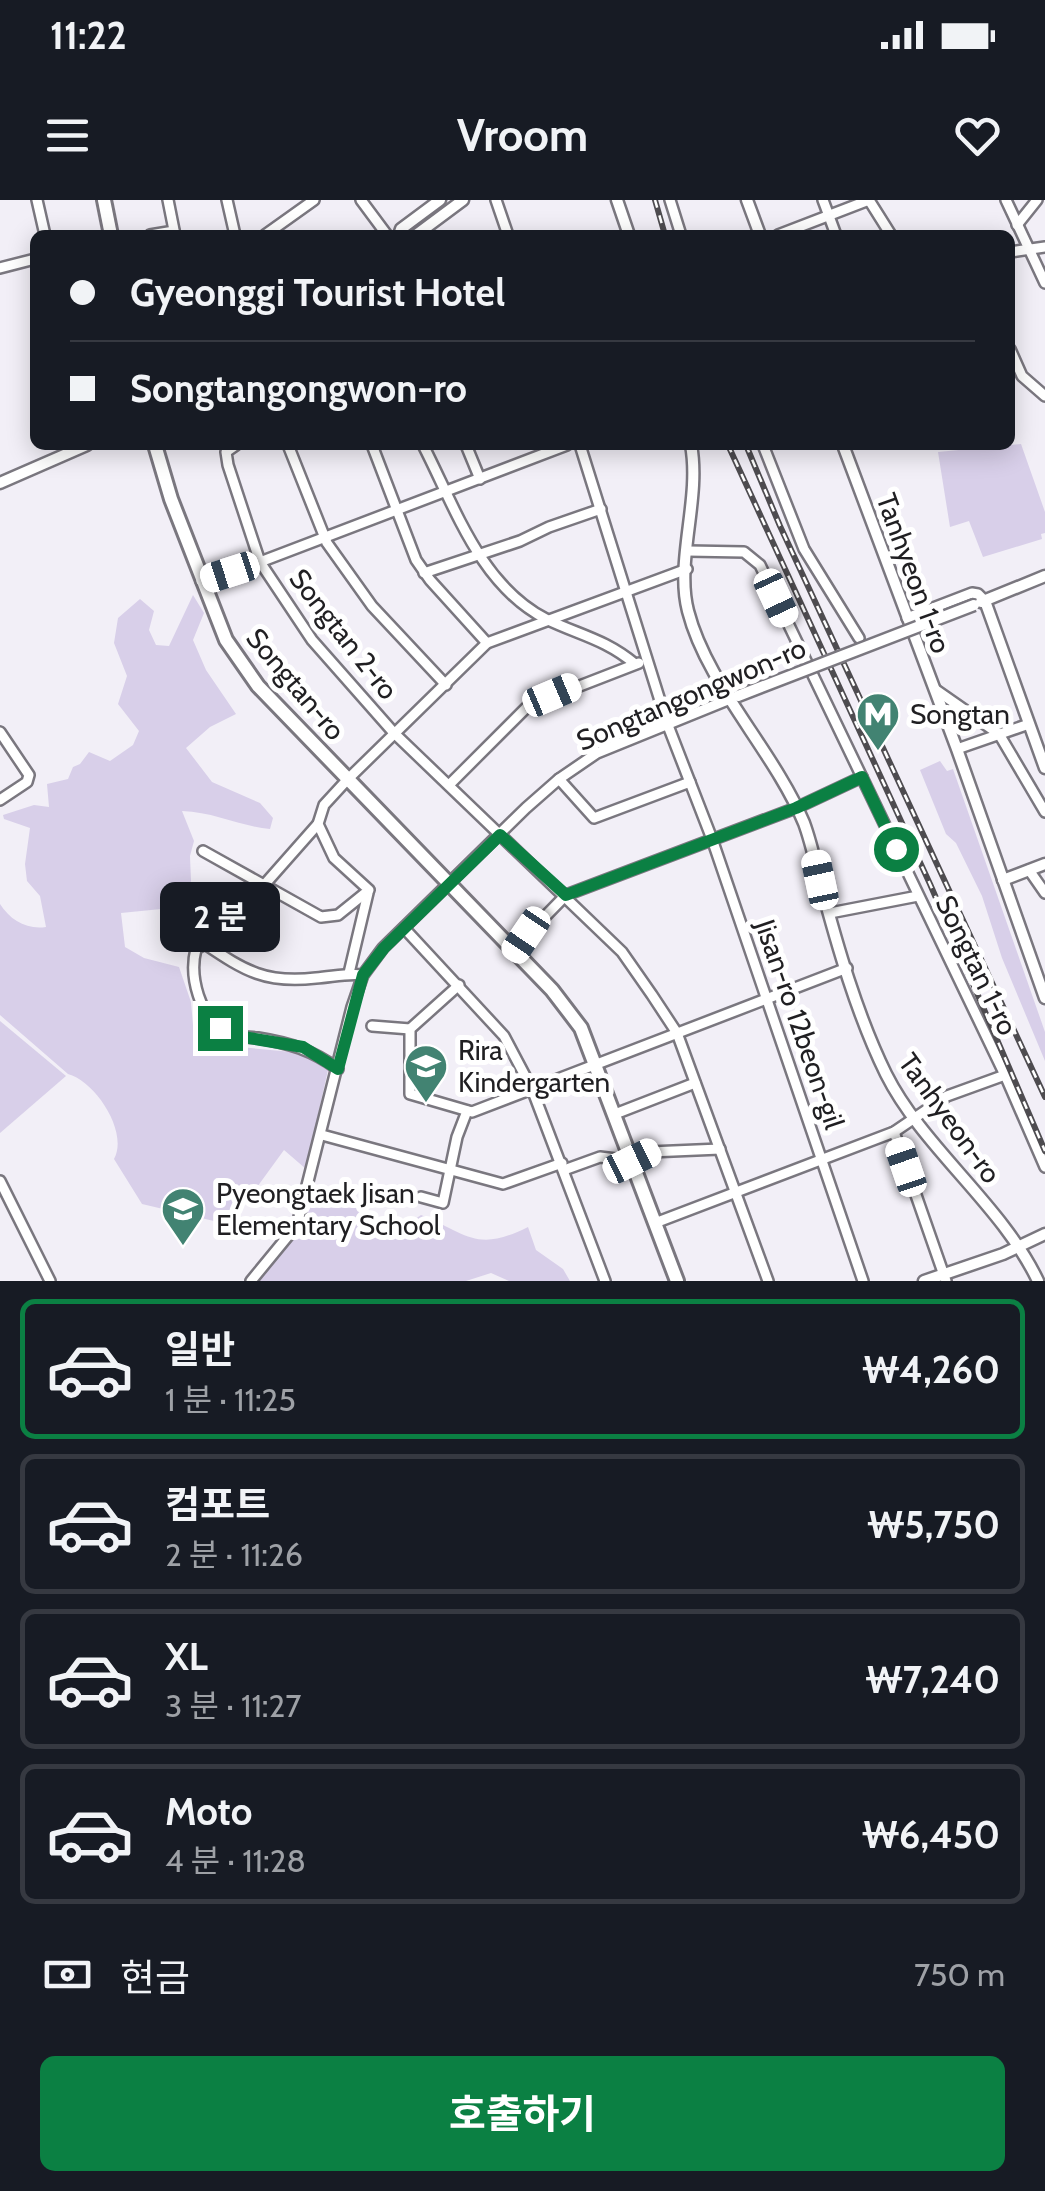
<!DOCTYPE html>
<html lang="ko">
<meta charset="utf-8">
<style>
:root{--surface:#171b24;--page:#242831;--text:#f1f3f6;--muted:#9ea1a6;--line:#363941;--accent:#0b8043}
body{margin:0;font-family:Cabin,"Noto Sans KR",sans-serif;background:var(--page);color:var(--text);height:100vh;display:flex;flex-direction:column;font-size:38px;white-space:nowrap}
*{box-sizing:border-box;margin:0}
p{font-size:32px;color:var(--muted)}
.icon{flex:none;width:55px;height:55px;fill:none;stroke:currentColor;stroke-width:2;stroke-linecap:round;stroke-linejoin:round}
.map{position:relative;height:1081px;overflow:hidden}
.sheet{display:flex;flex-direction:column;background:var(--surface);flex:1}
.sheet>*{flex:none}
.guide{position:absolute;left:30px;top:30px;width:985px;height:220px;border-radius:15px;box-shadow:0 5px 25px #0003;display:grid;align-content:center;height:220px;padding:0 40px;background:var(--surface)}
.end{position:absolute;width:45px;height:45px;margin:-22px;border:12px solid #0b8043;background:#fff;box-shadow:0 0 0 5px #fff}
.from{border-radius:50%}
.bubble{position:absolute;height:70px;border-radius:15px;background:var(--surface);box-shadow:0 5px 25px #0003;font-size:32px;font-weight:700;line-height:70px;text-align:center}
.car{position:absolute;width:30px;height:60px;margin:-30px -15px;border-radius:12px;box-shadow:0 0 8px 2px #0007;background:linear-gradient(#fff 24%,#345 0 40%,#fff 0 76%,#345 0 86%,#fff 0)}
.guide b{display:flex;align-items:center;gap:35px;height:95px;font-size:38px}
.guide b+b{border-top:2px solid var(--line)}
.guide i{width:25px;height:25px;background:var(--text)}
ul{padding:18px 0 0;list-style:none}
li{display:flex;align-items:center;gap:30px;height:140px;margin:0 20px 15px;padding:0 20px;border:5px solid var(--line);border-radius:15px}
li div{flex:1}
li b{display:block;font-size:38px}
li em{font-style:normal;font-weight:700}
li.active{border-color:var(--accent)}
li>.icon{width:90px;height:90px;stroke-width:1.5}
.pay{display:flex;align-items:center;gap:25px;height:110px;padding:0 40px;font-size:38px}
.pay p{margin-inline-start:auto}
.primary-button{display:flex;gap:20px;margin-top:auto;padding:20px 40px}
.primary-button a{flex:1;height:115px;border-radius:15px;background:var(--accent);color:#fff;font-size:40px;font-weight:700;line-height:115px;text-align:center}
.status{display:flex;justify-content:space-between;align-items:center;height:70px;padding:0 50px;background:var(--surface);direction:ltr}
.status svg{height:28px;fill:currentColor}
header{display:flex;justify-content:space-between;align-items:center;height:130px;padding:0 40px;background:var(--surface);font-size:45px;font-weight:700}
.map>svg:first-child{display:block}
.green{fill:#d8cfe9}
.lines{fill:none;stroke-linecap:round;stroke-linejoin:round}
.minor-casing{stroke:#7a777f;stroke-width:14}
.tertiary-casing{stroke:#7a777f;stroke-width:15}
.secondary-casing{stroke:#7a777f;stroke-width:18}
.minor{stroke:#fff;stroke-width:9}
.tertiary{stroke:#fff;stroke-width:10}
.secondary{stroke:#fff;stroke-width:12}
.rail-casing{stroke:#4e4c50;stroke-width:6}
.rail{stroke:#fff;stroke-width:2.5;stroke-dasharray:8;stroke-linecap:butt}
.tertiary-bridge-casing{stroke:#7a777f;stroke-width:15;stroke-linecap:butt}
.tertiary-bridge{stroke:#fff;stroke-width:10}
.route{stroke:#0b8043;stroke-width:12}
.labels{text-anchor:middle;stroke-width:10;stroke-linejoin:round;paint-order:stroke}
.street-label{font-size:28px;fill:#201f22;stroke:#fff}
.poi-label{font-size:28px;fill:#201f22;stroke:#fff;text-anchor:start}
</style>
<div class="status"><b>11:22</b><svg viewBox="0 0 49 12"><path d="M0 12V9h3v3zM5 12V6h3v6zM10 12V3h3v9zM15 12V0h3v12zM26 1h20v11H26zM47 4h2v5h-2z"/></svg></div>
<header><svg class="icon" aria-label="menu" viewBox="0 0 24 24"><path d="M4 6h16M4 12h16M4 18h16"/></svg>Vroom<svg class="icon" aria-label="heart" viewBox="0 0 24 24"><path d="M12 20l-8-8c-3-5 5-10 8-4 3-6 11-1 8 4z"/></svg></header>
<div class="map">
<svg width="1045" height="1081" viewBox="0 0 1045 1081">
<rect width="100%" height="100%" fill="#f2eff7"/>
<!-- green -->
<g class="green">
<path d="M1021,244L1045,312V333L1041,334L1042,339L983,357L969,321L950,327L938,252Z"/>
<path d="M193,395L204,413L193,440L206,470L236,514L210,527L186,548L212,582L260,603L273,618L270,629C239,626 214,612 182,611L194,641L190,656L191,681L181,720L161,709L121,713L125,747L144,758L179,767L191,802L193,825L218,845L303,853L328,870L306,969L284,950L244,1005L235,1026L142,1004L114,959C129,932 95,881 68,874L0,815V704C10,720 27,730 46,727L40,696L27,681L25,664L30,628L4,619L3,615L34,605L49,607L47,584L68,579L73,567L80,564L89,552L110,561L133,545L139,531L118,504L127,476L114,443L118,418L140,399L154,411L149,430L156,445L169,446Z"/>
<path d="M940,561L947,571L953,569L1045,832V861L1002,758L982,696L956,643L946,634L920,570Z"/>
<path d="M0,821L66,876L0,933Z"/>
<path d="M314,998L323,1008L360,1007L367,1026L398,1031L421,1015C468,1034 476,1053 528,1027L536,1050L563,1069L570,1081H509L491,1073L466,1081H258L300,1032Z"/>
</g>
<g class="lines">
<!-- minor casing -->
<g class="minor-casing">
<g id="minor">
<path d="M37,0L45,35"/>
<path d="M168,0L175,35"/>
<path d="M227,0L235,35"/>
<path d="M361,0L387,35"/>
<path d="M496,0L508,35"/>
<path d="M670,0L681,35"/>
<path d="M823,0L836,35"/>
<path d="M869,0L891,35"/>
<path d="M1006,0L1045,83"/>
<path d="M1017,25L1037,0"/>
<path d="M150,35L174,31"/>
<path d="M265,35L314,0"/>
<path d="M778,35L869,0"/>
<path d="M1010,52L1045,47"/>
<path d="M0,68L35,59"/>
<path d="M1010,149L1022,176L1045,196"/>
<path d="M236,245L226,252L228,265L260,362L312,440L394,533L622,752L652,795L677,833L768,1081"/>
<path d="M288,245L327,343L372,406L446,485"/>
<path d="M372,245L416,360L430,380L487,443"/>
<path d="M423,245C455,307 480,385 546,419C579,435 605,439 635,464"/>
<path d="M466,245L480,279"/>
<path d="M580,245L667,523L712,639L863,1081"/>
<path d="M763,245L804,349L859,438"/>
<path d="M688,351L744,352L760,365L1005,875L1045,967"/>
<path d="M424,373L520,341L549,327L601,309"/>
<path d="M201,381L260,362L567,245"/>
<path d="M907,418L972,393L978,394L985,401"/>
<path d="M936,490L999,534L1045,612"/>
<path d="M0,532L29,575L27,582L0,600"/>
<path d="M957,549L1029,524"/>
<path d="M559,579L594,618L690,582"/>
<path d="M449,585L528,506L639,463"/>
<path d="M203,651L321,717L338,715L369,690L334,658L318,624L324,605L347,580L487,443L687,369"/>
<path d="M1029,670L1045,693"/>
<path d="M265,684L318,624"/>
<path d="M830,713L918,696"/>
<path d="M404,728L504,836L532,889L605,1081"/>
<path d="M514,753L527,735L566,695L796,608L862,577"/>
<path d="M349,773L368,693"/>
<path d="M459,785L410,829V894L472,912L847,768"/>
<path d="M372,826L410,829"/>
<path d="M338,869C312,850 289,843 258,838C247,837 236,837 227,832C199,818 189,776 196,749L205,744C245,771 266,784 316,778C332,777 347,773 363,775"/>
<path d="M615,914L695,883"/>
<path d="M894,932L946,1081"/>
<path d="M322,935L503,984L562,963"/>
<path d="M564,970L600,957L632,961L650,952L720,949"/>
<path d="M0,981L50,1081"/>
<path d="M421,997L443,1003L457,937L467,911"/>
<path d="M655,1023L894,932L947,896L1005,875"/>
<path d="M251,1081L297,1025L352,807L363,775L383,748L526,608L559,579L597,553L730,499"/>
</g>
</g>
<!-- tertiary casing -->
<g class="tertiary-casing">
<g id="tertiary">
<path d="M617,0L629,35"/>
<path d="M747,0L760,35"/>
<path d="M399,35L401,29L440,0"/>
<path d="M416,35L463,0"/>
<path d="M691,245C701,299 675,361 688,411C707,485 774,551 804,623C811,642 815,661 820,681C837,745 857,815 886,874C923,948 1002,1005 1038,1081"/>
<path d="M843,245L957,549L1045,798"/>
<path d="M0,283L87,245"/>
<path d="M985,401L1045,568"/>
<path d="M981,402L1045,376"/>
<path d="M1003,680L1045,664"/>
<path d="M924,1081L1003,1054L1045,1034"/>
</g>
</g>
<!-- secondary casing -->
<g class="secondary-casing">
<g id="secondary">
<path d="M104,0L111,35"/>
<path d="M155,245L171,299L226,440L258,486L552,790L581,828L677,1081"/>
</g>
</g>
<!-- minor -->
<use href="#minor" class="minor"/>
<!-- tertiary -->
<use href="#tertiary" class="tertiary"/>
<!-- secondary -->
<use href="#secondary" class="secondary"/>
<!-- rail casing -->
<g class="rail-casing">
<g id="rail">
<path d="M655,0L665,35"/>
<path d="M728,245L930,684L1045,951"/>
<path d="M746,245L780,326L1045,897"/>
</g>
</g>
<!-- rail -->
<use href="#rail" class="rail"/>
<!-- tertiary-bridge casing -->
<g class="tertiary-bridge-casing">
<path id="tertiary-bridge" d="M738,496L974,405"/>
</g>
<!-- tertiary-bridge -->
<use href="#tertiary-bridge" class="tertiary-bridge"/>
</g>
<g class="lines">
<!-- route -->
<path class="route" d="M220,828L231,835L303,847L338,869L363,775L384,748L500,635L566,695L796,608L862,577L896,649"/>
</g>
<!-- icons -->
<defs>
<g id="metro-pin" transform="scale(2.25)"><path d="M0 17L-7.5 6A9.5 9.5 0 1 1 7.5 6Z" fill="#428372" stroke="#fff"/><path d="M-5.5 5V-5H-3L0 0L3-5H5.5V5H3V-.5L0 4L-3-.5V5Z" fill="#fff"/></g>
<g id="school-pin" transform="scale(2.25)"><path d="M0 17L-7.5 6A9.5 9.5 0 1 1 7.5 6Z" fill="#428372" stroke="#fff"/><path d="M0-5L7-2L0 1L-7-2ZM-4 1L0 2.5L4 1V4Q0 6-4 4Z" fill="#fff"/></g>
</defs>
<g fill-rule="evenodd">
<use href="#metro-pin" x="878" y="514"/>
<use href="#school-pin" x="426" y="866"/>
<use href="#school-pin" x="183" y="1009"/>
</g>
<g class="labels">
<!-- street labels -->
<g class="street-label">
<text transform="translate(914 373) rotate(70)" y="10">Tanhyeon 1-ro</text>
<text transform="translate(344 434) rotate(52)" y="10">Songtan 2-ro</text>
<text transform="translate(296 484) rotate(50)" y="10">Songtan-ro</text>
<text transform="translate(691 494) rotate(-23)" y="10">Songtangongwon-ro</text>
<text transform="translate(977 765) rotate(64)" y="10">Songtan 1-ro</text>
<text transform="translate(800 824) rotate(71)" y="10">Jisan-ro 12beon-gil</text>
<text transform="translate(950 918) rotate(54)" y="10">Tanhyeon-ro</text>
</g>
<!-- poi labels -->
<g class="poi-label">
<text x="910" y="524">Songtan</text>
<text x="458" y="860">Rira<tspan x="458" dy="32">Kindergarten</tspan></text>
<text x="216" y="1003">Pyeongtaek Jisan<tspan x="216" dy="32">Elementary School</tspan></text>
</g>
</g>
</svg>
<i class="end from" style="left:896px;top:649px"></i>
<i class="end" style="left:220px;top:828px"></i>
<div class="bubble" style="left:160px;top:682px;width:120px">2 분</div>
<i class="car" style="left:230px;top:372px;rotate:252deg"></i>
<i class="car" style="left:776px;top:398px;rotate:155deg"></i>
<i class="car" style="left:552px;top:495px;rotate:67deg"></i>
<i class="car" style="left:820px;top:680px;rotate:348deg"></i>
<i class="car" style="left:526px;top:735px;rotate:214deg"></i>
<i class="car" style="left:632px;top:961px;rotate:64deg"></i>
<i class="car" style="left:906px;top:967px;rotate:341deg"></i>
<div class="guide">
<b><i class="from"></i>Gyeonggi Tourist Hotel</b>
<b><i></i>Songtangongwon-ro</b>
</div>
</div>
<section class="sheet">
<ul>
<li class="active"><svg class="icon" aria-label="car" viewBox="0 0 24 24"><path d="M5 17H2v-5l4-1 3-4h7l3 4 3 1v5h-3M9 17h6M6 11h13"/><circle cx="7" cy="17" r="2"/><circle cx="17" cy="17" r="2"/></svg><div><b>일반</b><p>1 분 · 11:25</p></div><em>₩4,260</em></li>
<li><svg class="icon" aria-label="car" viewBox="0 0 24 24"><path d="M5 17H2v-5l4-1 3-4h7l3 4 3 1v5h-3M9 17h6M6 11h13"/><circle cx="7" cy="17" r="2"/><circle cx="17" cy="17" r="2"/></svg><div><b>컴포트</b><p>2 분 · 11:26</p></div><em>₩5,750</em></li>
<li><svg class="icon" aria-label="car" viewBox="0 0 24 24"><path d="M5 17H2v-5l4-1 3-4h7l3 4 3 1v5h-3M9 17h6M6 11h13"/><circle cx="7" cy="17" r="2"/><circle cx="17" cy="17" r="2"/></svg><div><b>XL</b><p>3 분 · 11:27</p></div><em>₩7,240</em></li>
<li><svg class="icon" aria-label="car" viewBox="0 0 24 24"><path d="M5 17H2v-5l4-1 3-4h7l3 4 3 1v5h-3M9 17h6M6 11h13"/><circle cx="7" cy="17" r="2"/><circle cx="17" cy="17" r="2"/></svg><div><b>Moto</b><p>4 분 · 11:28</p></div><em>₩6,450</em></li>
</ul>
<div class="pay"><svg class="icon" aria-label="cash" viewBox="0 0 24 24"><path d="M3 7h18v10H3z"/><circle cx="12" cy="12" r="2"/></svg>현금<p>750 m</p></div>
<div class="primary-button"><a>호출하기</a></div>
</section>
